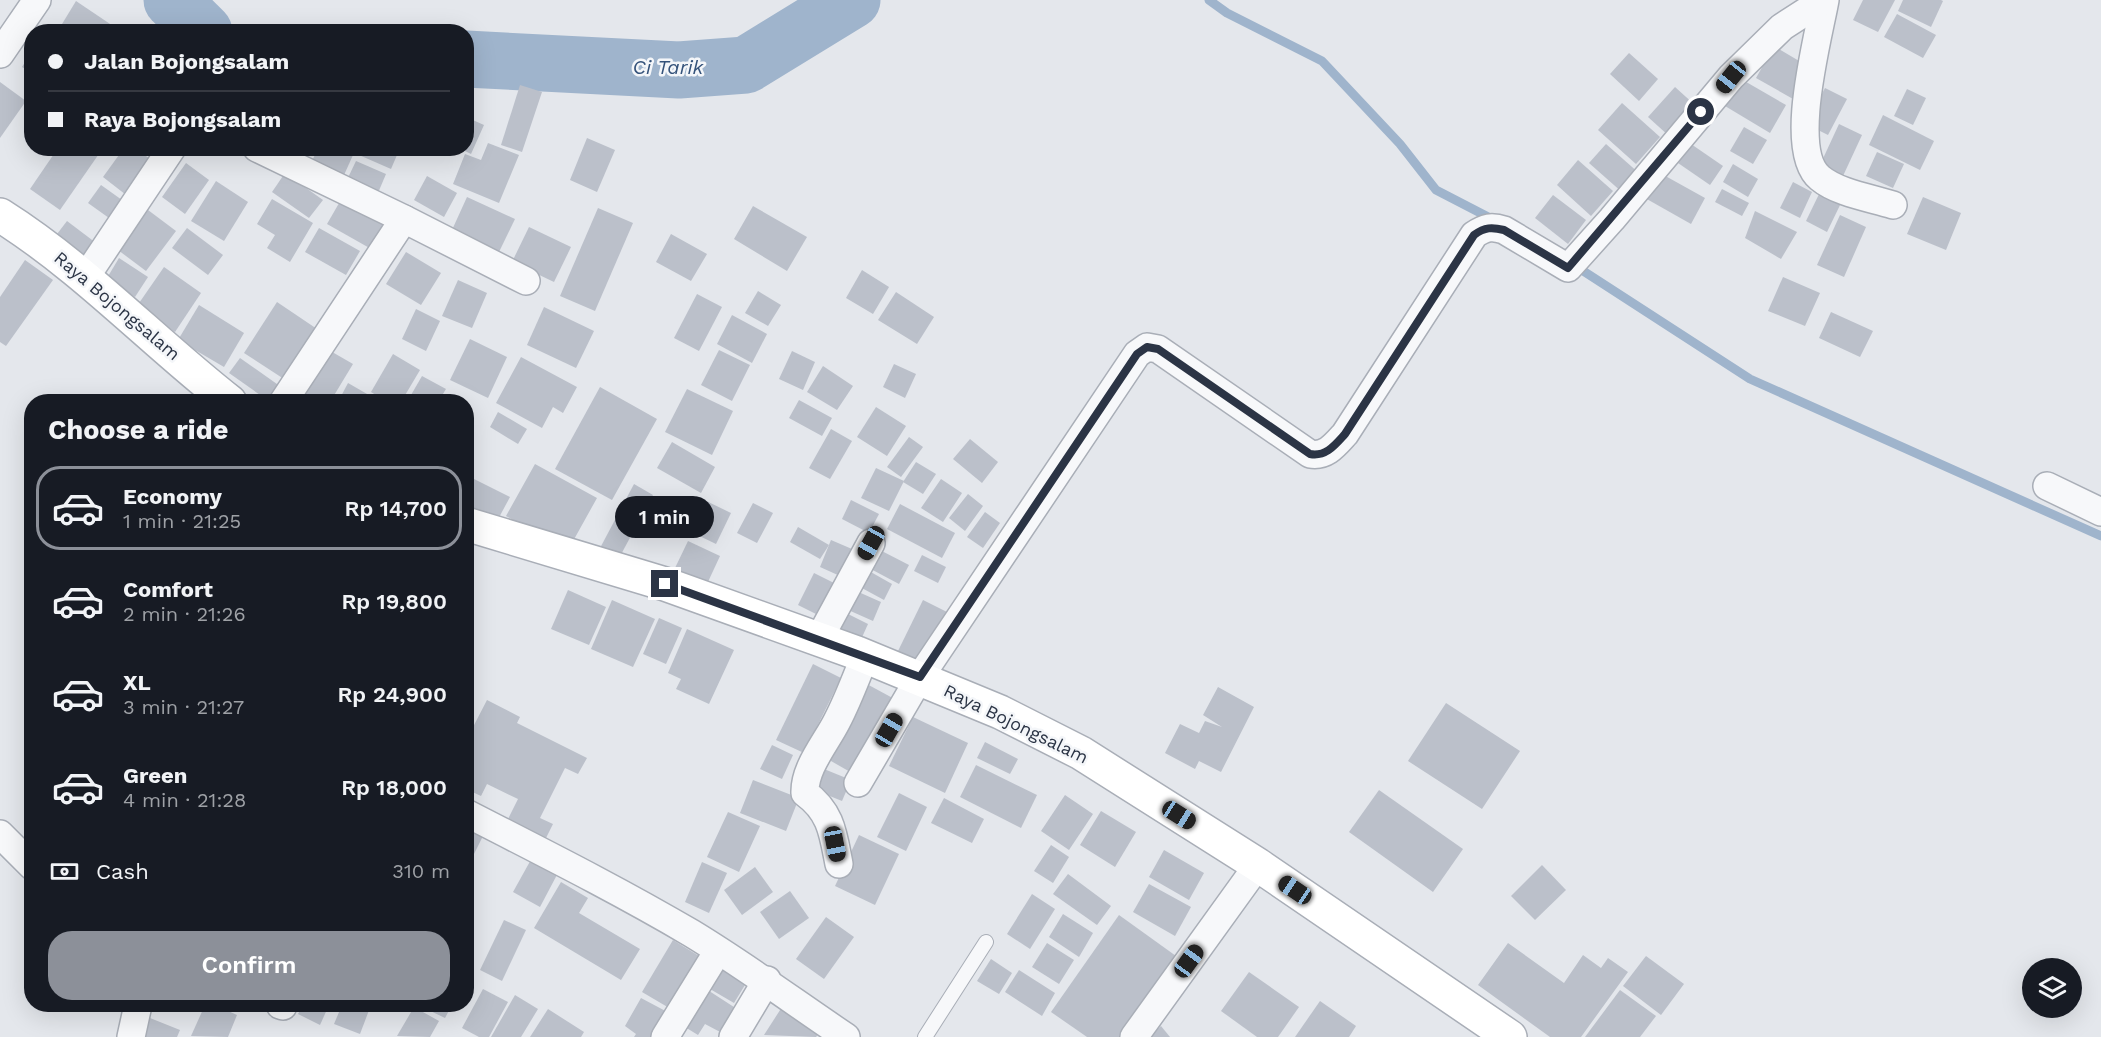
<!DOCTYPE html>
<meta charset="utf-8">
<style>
:root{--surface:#171b24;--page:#20242c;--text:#f1f3f6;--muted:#9ea1a6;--line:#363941;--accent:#8c9099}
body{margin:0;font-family:"Work Sans",sans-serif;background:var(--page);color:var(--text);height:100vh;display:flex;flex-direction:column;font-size:22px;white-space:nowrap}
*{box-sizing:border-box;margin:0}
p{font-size:20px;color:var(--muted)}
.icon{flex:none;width:33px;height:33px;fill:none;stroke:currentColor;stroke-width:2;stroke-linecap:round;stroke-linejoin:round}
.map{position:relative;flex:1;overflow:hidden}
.drawer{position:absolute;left:24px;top:394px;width:450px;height:618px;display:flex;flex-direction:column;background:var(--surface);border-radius:24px;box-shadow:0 6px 24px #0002}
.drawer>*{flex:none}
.guide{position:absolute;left:24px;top:24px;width:450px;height:132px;border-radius:24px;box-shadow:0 6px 24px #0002;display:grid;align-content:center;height:132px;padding:0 24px;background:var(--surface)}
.controls{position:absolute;left:2022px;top:958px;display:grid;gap:12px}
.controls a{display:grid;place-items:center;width:60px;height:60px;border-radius:50%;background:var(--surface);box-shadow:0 6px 24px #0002;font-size:30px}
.end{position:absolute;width:27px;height:27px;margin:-14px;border:8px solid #2b3445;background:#fff;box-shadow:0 0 0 3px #fff}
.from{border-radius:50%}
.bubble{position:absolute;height:42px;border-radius:21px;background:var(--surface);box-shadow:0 6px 24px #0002;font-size:20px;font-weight:600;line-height:42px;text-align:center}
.car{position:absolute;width:18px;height:36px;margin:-18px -9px;border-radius:8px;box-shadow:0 0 4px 2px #0007;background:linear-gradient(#222 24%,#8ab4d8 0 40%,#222 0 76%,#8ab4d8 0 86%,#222 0)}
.guide b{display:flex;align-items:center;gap:21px;height:57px;font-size:22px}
.guide b+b{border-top:2px solid var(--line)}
.guide i{width:15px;height:15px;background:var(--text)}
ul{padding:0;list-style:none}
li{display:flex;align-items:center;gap:18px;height:84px;margin:0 12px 9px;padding:0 12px;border:3px solid transparent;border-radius:24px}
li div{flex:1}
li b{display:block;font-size:22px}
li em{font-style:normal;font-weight:600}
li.on{border-color:var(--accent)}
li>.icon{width:54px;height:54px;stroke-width:1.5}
h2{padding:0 24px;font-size:27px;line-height:72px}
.pay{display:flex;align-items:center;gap:15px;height:66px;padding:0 24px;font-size:22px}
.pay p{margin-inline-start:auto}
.primary-button{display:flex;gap:12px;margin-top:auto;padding:12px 24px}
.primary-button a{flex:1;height:69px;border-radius:24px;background:var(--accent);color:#fff;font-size:24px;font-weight:600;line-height:69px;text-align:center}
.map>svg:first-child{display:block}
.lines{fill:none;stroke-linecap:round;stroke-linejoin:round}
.stream{stroke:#9fb4cc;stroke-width:9}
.river{stroke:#9fb4cc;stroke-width:57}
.building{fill:#bbc0ca}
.lane-casing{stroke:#a9aeb7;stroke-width:16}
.street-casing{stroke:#a9aeb7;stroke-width:30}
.secondary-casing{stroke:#a9aeb7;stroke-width:36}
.lane{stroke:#f7f8fa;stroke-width:14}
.street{stroke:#f7f8fa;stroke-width:27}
.secondary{stroke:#fff;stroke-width:33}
.route{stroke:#2b3445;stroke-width:8}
.labels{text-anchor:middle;stroke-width:5;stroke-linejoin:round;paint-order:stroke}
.street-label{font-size:18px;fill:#2b3445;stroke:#f4f6f9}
.water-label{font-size:20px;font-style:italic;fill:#34527a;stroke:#f4f6f9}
</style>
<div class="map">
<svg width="2101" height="1037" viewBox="0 0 2101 1037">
<rect width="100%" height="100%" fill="#e4e7ec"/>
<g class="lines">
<!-- stream -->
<g class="stream">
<path d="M1209,0L1227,13L1322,61L1400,144L1436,190L1494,220"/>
<path d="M1574,265L1750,379L2101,536"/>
</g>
<!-- river -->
<g class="river">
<path d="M172,0L204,32"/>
<path d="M466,59L679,70L746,65L852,0"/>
</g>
</g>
<!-- building -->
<g class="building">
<path d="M1863,0H1895L1878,32L1853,20Z"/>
<path d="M1903,0H1941L1943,1L1931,27L1898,11Z"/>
<path d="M76,1L122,32H64L59,29Z"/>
<path d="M1897,14L1936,35L1923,58L1884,37Z"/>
<path d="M1774,46L1811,68L1793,99L1756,78Z"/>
<path d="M32,51V73L22,67Z"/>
<path d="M1629,53L1658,79L1639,101L1610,74Z"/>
<path d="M1741,79L1786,105L1770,133L1725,106Z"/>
<path d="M0,82L26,101L0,138Z"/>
<path d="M520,85L542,92L522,152L501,145Z"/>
<path d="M1675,87L1696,106L1669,136L1648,117Z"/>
<path d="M1825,88L1847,99L1828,135L1806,124Z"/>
<path d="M1907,89L1926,98L1913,125L1894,116Z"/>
<path d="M1622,103L1660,137L1636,164L1598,130Z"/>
<path d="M1883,115L1934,141L1920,170L1869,145Z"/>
<path d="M466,117L484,125L471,154L459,148H466Z"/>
<path d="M1839,124L1862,135L1843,176L1820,165Z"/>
<path d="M1744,127L1767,140L1753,164L1730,151Z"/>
<path d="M587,138L615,150L597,192L570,180Z"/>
<path d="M488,143L519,155L499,203L453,184L465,154L481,160Z"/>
<path d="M1606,144L1640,174L1623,193L1589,163Z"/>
<path d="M1691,144L1723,166L1710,185L1678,163Z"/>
<path d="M58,148H103L60,210L30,189Z"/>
<path d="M124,148H136L156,164L130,198L103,177Z"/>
<path d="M318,148H339L353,155L340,184L308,170Z"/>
<path d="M361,148H400L391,169L359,155Z"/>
<path d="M1877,152L1904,164L1893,188L1866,176Z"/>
<path d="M1578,160L1613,191L1591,216L1557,185Z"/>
<path d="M356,161L386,174L375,200L344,186Z"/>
<path d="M186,163L209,180L185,214L162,197Z"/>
<path d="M1733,164L1758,179L1748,197L1723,182Z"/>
<path d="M285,173L323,200L309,218L272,192Z"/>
<path d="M1660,173L1705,198L1691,224L1645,198Z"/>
<path d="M427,176L457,193L444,217L414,200Z"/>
<path d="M216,181L248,202L224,241L191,221Z"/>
<path d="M1793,182L1812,192L1800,218L1780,208Z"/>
<path d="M101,185L129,205L116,223L88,203Z"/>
<path d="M1722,189L1749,203L1742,216L1715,202Z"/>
<path d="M1821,190L1842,201L1827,232L1806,221Z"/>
<path d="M1553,195L1586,220L1568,244L1535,218Z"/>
<path d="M467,197L515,219L499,252L452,230Z"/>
<path d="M1923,197L1961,213L1946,250L1907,234Z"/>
<path d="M342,198L388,224L373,250L327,224Z"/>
<path d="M272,199L313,223L290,262L267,248L275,235L257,224Z"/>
<path d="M753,206L807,237L787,271L734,239Z"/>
<path d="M598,208L633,223L595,311L560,296Z"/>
<path d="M148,210L176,231L146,271L118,250Z"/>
<path d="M1755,211L1797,232L1781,259L1745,238Z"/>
<path d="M1840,215L1866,227L1844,277L1817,265Z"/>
<path d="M67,221L100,246L87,264L54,238Z"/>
<path d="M529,227L571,247L554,282L512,262Z"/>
<path d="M187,228L223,255L208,275L172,248Z"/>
<path d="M319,228L360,251L346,275L305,252Z"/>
<path d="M671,234L707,254L691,281L656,262Z"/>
<path d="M406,252L441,273L421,305L386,284Z"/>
<path d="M119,258L148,277L135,297L107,278Z"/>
<path d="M25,260L53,280L6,346L0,342V297Z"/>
<path d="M164,267L201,293L175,332L137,306Z"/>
<path d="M862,270L889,287L873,314L846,298Z"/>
<path d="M1783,277L1820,293L1805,326L1768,311Z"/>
<path d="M458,280L487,293L472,328L442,316Z"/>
<path d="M758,291L781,305L768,326L745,313Z"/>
<path d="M896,292L934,317L917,344L878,320Z"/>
<path d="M697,294L722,307L699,351L674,338Z"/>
<path d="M277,302L320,331L287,381L244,353Z"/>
<path d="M199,305L244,333L224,367L178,340Z"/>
<path d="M544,307L594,331L576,368L527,345Z"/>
<path d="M416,309L440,321L426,351L402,339Z"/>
<path d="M1831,312L1873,331L1860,357L1819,338Z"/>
<path d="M732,315L767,334L752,363L717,344Z"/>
<path d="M470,339L507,357L488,398L450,380Z"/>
<path d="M327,349L353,364L330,402H318L302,393Z"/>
<path d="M719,350L750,365L732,401L701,385Z"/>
<path d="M792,351L815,362L803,390L779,379Z"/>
<path d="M393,354L420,370L401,402H387L371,392Z"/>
<path d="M521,357L577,387L563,413L553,407L542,428L496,403Z"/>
<path d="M240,358L284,389L270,402L229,373Z"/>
<path d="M894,364L916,374L905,398L883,387Z"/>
<path d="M823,366L853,386L837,410L807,392Z"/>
<path d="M422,376L446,389L438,402H407Z"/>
<path d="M348,383L381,402H338Z"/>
<path d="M600,387L657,419L612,500L555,469Z"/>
<path d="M687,389L733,411L712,455L665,432Z"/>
<path d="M799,400L832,418L822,436L789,418Z"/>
<path d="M876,407L906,426L887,456L857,437Z"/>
<path d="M498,412L527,429L518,444L490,427Z"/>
<path d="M831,429L852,441L830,479L809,468Z"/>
<path d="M909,437L923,447L901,477L887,467Z"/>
<path d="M970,439L998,462L982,483L953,459Z"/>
<path d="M672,442L715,467L701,493L657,468Z"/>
<path d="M916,462L936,474L923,494L903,482Z"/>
<path d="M535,464L597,498L572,543L550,531L546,538L506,516Z"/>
<path d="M876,468L904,481L889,511L861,498Z"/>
<path d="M468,476L510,497L496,523L466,508Z"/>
<path d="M941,479L962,493L943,522L921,508Z"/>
<path d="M634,484L653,495L618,560L599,550Z"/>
<path d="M968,494L983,506L965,531L949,518Z"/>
<path d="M696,496L731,513L716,544L681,527Z"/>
<path d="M851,500L879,514L869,533L842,519Z"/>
<path d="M753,503L773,513L757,543L737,533Z"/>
<path d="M900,504L955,533L942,558L887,529Z"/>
<path d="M985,512L1000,523L983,548L967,537Z"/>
<path d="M798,527L829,545L820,559L790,542Z"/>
<path d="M831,540L852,549L840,576L820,567Z"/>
<path d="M688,541L720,556L707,584L675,568Z"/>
<path d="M876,548L909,565L899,584L867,567Z"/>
<path d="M922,555L946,567L938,583L914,571Z"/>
<path d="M869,571L892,584L884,600L860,587Z"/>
<path d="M814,573L834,583L818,615L798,605Z"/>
<path d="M568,590L606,607L589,645L551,629Z"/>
<path d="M854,590L881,602L873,621L846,609Z"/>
<path d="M612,600L655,619L633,667L591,649Z"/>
<path d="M923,600L947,612L922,663L898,651Z"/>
<path d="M844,612L868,624L859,644L834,631Z"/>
<path d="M659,618L682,628L666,664L643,654Z"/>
<path d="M687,629L734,650L709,704L676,689L681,679L668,673Z"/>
<path d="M813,664L841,678L804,753L776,740Z"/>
<path d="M865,683L900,702L859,777L824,757Z"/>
<path d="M1218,687L1254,707L1221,772L1199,761L1195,769L1165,753L1180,724L1199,733L1205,721L1222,727L1203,715Z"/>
<path d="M487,700L520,717L517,723L587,758L578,774L565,768L540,818L553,824L541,848L503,829L518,799L487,784L481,796L466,789V726L472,729Z"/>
<path d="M1446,703L1520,751L1482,809L1408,761Z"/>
<path d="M913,717L968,743L945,793L889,766Z"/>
<path d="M985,742L1018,759L1010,774L977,758Z"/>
<path d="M772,745L793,755L782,779L760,769Z"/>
<path d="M976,765L1037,795L1021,828L960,797Z"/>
<path d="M824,769L851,780L842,801L815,790Z"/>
<path d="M753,780L799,798L786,831L740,813Z"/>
<path d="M1379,790L1463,849L1433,892L1349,832Z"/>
<path d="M899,793L927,807L906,851L877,837Z"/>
<path d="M1065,795L1093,814L1069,850L1041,831Z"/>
<path d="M944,798L984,819L972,843L931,823Z"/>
<path d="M1101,811L1136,832L1115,867L1080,845Z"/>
<path d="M728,812L760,826L739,872L707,857Z"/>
<path d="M466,828L483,836L466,870Z"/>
<path d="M859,835L899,854L875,905L835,886Z"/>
<path d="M1051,845L1069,857L1053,883L1034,871Z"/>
<path d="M1164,850L1204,873L1189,900L1149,877Z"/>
<path d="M533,856L559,871L540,907L513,892Z"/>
<path d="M702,862L727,873L709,913L685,902Z"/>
<path d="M1542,865L1566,890L1535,920L1511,896Z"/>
<path d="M755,867L773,892L742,915L724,890Z"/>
<path d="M1068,874L1111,906L1097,925L1053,894Z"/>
<path d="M561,882L588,898L579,913L640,949L621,980L534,928Z"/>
<path d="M1149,884L1191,907L1175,936L1133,912Z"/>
<path d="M790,891L809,918L779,939L760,912Z"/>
<path d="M1032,894L1055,909L1030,949L1007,934Z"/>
<path d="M1063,914L1093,933L1079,957L1049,937Z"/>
<path d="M1119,915L1176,956L1119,1037H1087L1051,1012Z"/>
<path d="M826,917L854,937L824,979L796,959Z"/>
<path d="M504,920L526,930L502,981L480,970Z"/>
<path d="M673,940L707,961L676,1012L642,992Z"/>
<path d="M1047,943L1074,960L1059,984L1032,967Z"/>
<path d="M1508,943L1564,983L1583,955L1601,968L1608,958L1628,972L1581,1037H1550L1478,985Z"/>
<path d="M1646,956L1684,984L1661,1015L1623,986Z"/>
<path d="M991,959L1012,973L999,994L977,981Z"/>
<path d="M725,967L748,980L734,1003L710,989Z"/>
<path d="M1019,970L1055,993L1042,1016L1005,992Z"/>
<path d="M1249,972L1299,1007L1278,1037H1257L1221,1011Z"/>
<path d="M703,987L737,1009L722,1033L705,1024L698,1035L680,1024Z"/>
<path d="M483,989L508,1002L489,1037H479L462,1028Z"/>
<path d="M1620,990L1656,1016L1640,1037H1585Z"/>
<path d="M515,995L538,1009L521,1037H491Z"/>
<path d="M641,998L673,1015L660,1037H634L636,1034L625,1026Z"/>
<path d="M1320,1001L1356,1026L1349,1037H1295Z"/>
<path d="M205,1005H215L237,1015L228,1037L191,1036Z"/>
<path d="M303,1005H329L320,1025L298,1014Z"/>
<path d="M342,1005H371L360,1034L334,1024Z"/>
<path d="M418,1005H452L445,1018Z"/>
<path d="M414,1007L439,1021L430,1037L397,1036Z"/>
<path d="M782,1007L820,1032L816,1037L764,1035Z"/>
<path d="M548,1009L584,1032L581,1037H530Z"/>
<path d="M145,1016L180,1030L177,1037H136Z"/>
<path d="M1161,1026L1170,1037H1148Z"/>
</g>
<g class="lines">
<!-- lane casing -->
<g class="lane-casing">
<path id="lane" d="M925,1037L986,942"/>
</g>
<!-- street casing -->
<g class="street-casing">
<g id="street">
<path d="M1825,0C1818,39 1787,151 1820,178C1838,193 1871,198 1893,205"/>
<path d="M0,54L37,0"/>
<path d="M257,148L404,219L526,281"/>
<path d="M85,278L172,148"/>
<path d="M283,402L404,219"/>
<path d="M2047,486L2101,512"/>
<path d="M819,639L871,543"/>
<path d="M858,783L920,677L1137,354L1147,347L1158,349L1310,454C1326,457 1335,445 1345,434L1474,235C1485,227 1492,226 1504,230L1568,268L1612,219L1731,77L1782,27L1824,0"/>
<path d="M466,813C542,852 618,890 691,933C744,965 794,1002 846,1037"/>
<path d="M0,834L32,866"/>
<path d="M839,864C833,833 831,812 805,793C804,768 826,743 837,721C848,700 856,678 865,656"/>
<path d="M280,1005L283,1006"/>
<path d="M131,1037L138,1005"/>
<path d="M665,1037L718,951"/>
<path d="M733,1037L767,980"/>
<path d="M1134,1037L1258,865"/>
</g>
</g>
<!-- secondary casing -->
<g class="secondary-casing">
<g id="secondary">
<path d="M0,215C84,268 152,341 230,402"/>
<path d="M466,524L665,584L857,653L1000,712L1081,753L1258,865L1510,1037"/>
</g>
</g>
<!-- lane -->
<use href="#lane" class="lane"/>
<!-- street -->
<use href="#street" class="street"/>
<!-- secondary -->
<use href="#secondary" class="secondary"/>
</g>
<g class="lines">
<!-- route -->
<path class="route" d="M665,584L920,677L1137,354L1147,347L1158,349L1310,454C1326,457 1335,445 1345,434L1474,235C1485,227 1492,227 1504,230L1568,268L1701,112"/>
</g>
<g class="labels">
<!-- street labels -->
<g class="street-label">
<text transform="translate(117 306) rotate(40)" y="6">Raya Bojongsalam</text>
<text transform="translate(1016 724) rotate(26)" y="6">Raya Bojongsalam</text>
</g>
<!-- water labels -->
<g class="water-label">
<text x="668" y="74">Ci Tarik</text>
</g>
</g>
</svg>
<div class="controls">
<a><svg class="icon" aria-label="layers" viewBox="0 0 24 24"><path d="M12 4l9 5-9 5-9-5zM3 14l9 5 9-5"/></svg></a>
</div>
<i class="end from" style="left:1701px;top:112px"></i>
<i class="end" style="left:665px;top:584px"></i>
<div class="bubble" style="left:615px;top:496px;width:99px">1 min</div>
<i class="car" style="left:1731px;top:77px;rotate:219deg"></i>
<i class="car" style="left:871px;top:543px;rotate:209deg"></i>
<i class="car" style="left:889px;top:730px;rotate:30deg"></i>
<i class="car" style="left:1179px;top:815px;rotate:122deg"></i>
<i class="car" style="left:835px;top:844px;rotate:169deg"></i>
<i class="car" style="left:1295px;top:890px;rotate:304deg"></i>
<i class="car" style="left:1189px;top:961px;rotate:36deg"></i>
<div class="guide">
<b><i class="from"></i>Jalan Bojongsalam</b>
<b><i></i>Raya Bojongsalam</b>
</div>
<section class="drawer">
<h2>Choose a ride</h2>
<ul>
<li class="on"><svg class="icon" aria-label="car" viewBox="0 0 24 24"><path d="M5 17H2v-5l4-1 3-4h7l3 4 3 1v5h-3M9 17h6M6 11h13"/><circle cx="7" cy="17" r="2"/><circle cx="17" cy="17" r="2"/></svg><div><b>Economy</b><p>1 min · 21:25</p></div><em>Rp 14,700</em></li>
<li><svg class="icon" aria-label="car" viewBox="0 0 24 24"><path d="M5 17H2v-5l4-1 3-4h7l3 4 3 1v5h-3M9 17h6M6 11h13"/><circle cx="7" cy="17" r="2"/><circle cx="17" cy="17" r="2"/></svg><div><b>Comfort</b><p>2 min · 21:26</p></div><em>Rp 19,800</em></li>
<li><svg class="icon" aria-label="car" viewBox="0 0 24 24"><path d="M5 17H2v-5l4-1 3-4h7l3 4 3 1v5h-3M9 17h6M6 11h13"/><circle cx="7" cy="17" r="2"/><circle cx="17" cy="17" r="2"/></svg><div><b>XL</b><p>3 min · 21:27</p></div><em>Rp 24,900</em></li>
<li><svg class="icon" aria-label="car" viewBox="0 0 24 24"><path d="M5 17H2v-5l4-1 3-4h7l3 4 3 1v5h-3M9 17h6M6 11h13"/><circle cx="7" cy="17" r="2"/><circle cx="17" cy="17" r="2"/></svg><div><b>Green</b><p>4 min · 21:28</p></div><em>Rp 18,000</em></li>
</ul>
<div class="pay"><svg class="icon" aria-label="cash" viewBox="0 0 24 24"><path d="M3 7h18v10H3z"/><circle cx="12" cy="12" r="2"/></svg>Cash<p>310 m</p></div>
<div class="primary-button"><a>Confirm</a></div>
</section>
</div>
